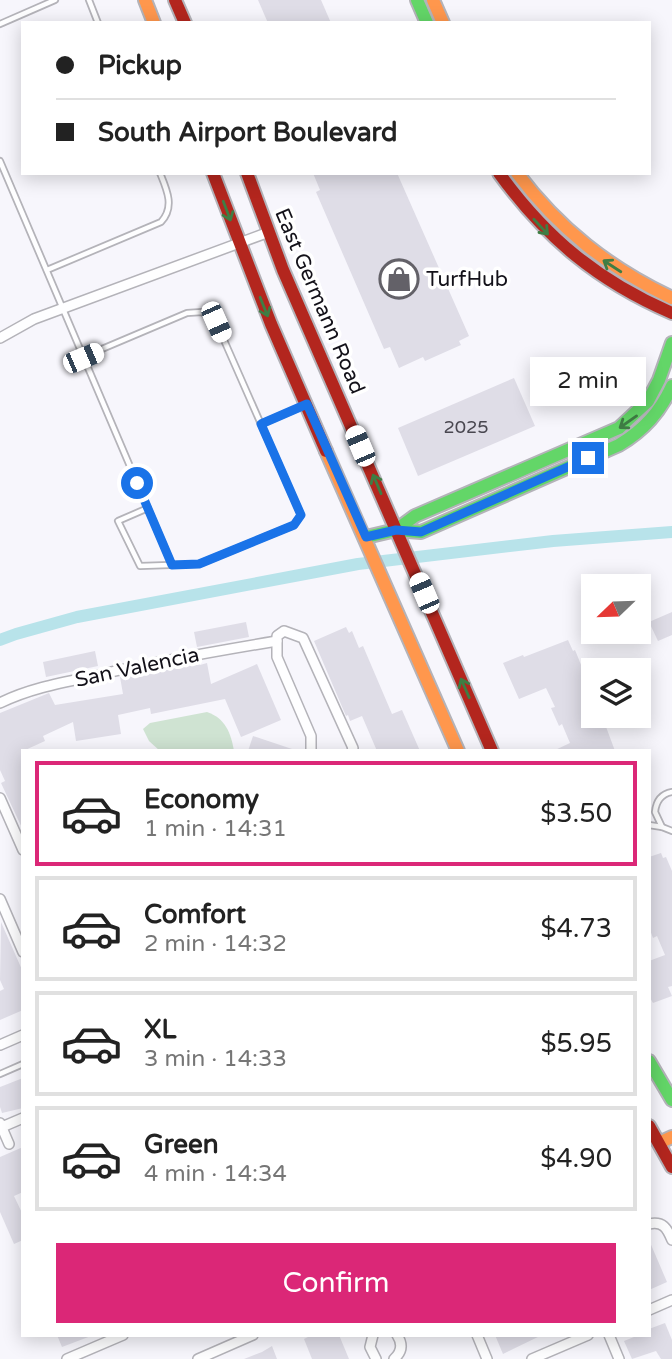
<!DOCTYPE html>
<meta charset="utf-8">
<style>
:root{--surface:#fff;--page:#f2f2f2;--text:#222;--muted:#767676;--line:#e0e0e0;--accent:#db2777}
body{margin:0;font-family:"Varela Round",sans-serif;background:var(--page);color:var(--text);height:100vh;display:flex;flex-direction:column;font-size:26px;white-space:nowrap}
*{box-sizing:border-box;margin:0}
p{font-size:23px;color:var(--muted)}
.icon{flex:none;width:38px;height:38px;fill:none;stroke:currentColor;stroke-width:2;stroke-linecap:round;stroke-linejoin:round}
.map{position:relative;flex:1;overflow:hidden}
.side{position:absolute;left:21px;top:749px;width:630px;height:588px;display:flex;flex-direction:column;background:var(--surface);border-radius:0px;box-shadow:0 4px 18px #0003}
.side>*{flex:none}
.top-card{position:absolute;left:21px;top:21px;width:630px;height:154px;border-radius:0px;box-shadow:0 4px 18px #0003;display:grid;align-content:center;height:154px;padding:0 35px;background:var(--surface)}
.needle{width:46px;rotate:247deg}
.fabs{position:absolute;left:581px;top:574px;display:grid;gap:14px}
.fabs a{display:grid;place-items:center;width:70px;height:70px;border-radius:0px;background:var(--surface);box-shadow:0 4px 18px #0003;font-size:35px}
.end{position:absolute;width:32px;height:32px;margin:-16px;border:9px solid #1a73e8;background:#fff;box-shadow:0 0 0 4px #fff}
.from{border-radius:50%}
.bubble{position:absolute;height:49px;border-radius:0px;background:var(--surface);box-shadow:0 4px 18px #0003;font-size:23px;font-weight:600;line-height:49px;text-align:center}
.car{position:absolute;width:21px;height:42px;margin:-21px -10px;border-radius:9px;box-shadow:0 0 5px 2px #0007;background:linear-gradient(#fff 24%,#345 0 40%,#fff 0 76%,#345 0 86%,#fff 0)}
.top-card b{display:flex;align-items:center;gap:24px;height:66px;font-size:26px}
.top-card b+b{border-top:2px solid var(--line)}
.top-card i{width:18px;height:18px;background:var(--text)}
ul{padding:12px 0 0;list-style:none}
li{display:flex;align-items:center;gap:21px;height:105px;margin:0 14px 10px;padding:0 21px;border:4px solid var(--line);border-radius:0px}
li div{flex:1}
li b{display:block;font-size:26px}
li em{font-style:normal;font-weight:600}
li.selected{border-color:var(--accent)}
li>.icon{width:63px;height:63px;stroke-width:1.5}
.action{display:flex;gap:14px;margin-top:auto;padding:14px 35px}
.action a{flex:1;height:80px;border-radius:0px;background:var(--accent);color:#fff;font-size:28px;font-weight:600;line-height:80px;text-align:center}
.map>svg:first-child{display:block}
.green{fill:#cfe3d2}
.lines{fill:none;stroke-linecap:round;stroke-linejoin:round}
.canal{stroke:#b8e3ea;stroke-width:12}
.building{fill:#dfdde7}
.lane-casing{stroke:#b4b3b9;stroke-width:8}
.street-casing{stroke:#b4b3b9;stroke-width:12}
.fast-casing{stroke:#b4b3b9;stroke-width:16}
.slow-casing{stroke:#b4b3b9;stroke-width:16}
.jam-casing{stroke:#b4b3b9;stroke-width:16}
.lane{stroke:#fefeff;stroke-width:4.5}
.street{stroke:#fefeff;stroke-width:9}
.fast{stroke:#63d668;stroke-width:12}
.slow{stroke:#ff974d;stroke-width:12}
.jam{stroke:#b3261e;stroke-width:12}
.oneway{stroke:#3f7d44}
.route{stroke:#1a73e8;stroke-width:9}
.labels{text-anchor:middle;stroke-width:7;stroke-linejoin:round;paint-order:stroke}
.number-label{font-size:18px;fill:#494750}
.poi-label{font-size:21px;fill:#131119;stroke:#fff;text-anchor:start}
.street-label{font-size:21px;fill:#131119;stroke:#fff}
</style>
<div class="map">
<svg width="672" height="1359" viewBox="0 0 672 1359">
<rect width="100%" height="100%" fill="#f7f6fc"/>
<!-- green -->
<path class="green" d="M207,712C225,718 231,733 234,751H160L149,741L143,729L150,723Z"/>
<g class="lines">
<!-- canal -->
<path class="canal" d="M0,640L16,634L77,617L358,564L553,541L672,532"/>
</g>
<!-- building -->
<g class="building">
<path d="M258,0H321L331,23H268Z"/>
<path d="M313,173H397L469,336L459,341L461,345L425,361L423,357L399,368L390,347L384,349L316,192L320,190Z"/>
<path d="M514,378L535,426L418,476L398,428Z"/>
<path d="M672,612V635L658,641L649,622Z"/>
<path d="M246,622L249,637L197,647L194,632Z"/>
<path d="M346,627L349,633L352,631L359,648L363,646L392,714L402,710L420,751H377L362,716L350,721L348,715L346,716L314,641Z"/>
<path d="M568,640L573,651L575,650L593,694V716H602L615,751H553L570,743L562,724L559,726L551,708L555,707L546,688L519,699L503,663L523,655L524,657Z"/>
<path d="M95,651L98,666L46,677L43,662Z"/>
<path d="M199,661L200,665L207,663L211,684L257,664L281,720L241,737L225,699L151,714L150,708L118,715L121,734L76,741L73,722L43,736L45,741L23,751V830L1,783L5,781L0,770V713L49,693L55,705L123,694L120,677Z"/>
<path d="M253,736L292,749L291,751H248Z"/>
<path d="M661,853L663,858L666,857L672,871V986L668,987L672,996L653,1003L649,996V961L665,955L657,936L653,938L649,927V857Z"/>
<path d="M1,922L23,972V1010L0,1020V991L4,989L0,980Z"/>
<path d="M23,1078V1108L2,1113L0,1107V1087Z"/>
<path d="M23,1147V1192L14,1196L23,1215V1240L14,1244L0,1212V1157Z"/>
<path d="M649,1240L667,1282L649,1290Z"/>
<path d="M665,1323L672,1340V1359H661L656,1351L632,1359L624,1341L639,1335H649V1329Z"/>
<path d="M57,1335H91V1336L62,1347Z"/>
<path d="M312,1335H339L349,1359H312L304,1339Z"/>
<path d="M495,1335H542L503,1354Z"/>
<path d="M272,1346L277,1359H244L262,1352Z"/>
</g>
<g class="lines">
<!-- lane casing -->
<g class="lane-casing">
<g id="lane">
<path d="M89,0L98,23"/>
<path d="M0,24L55,0"/>
<path d="M0,161L172,565"/>
<path d="M47,270L161,222C175,207 167,190 160,173"/>
<path d="M83,357L187,313L202,312L216,322L301,515L294,525L199,564L140,566L118,521L148,508"/>
<path d="M261,424L305,405"/>
<path d="M672,792C661,794 656,802 655,812L662,827L672,831"/>
<path d="M649,825L662,827"/>
<path d="M0,1074L23,1064"/>
</g>
</g>
<!-- street casing -->
<g class="street-casing">
<g id="street">
<path d="M0,338L34,319L269,232"/>
<path d="M0,703C30,688 65,682 98,675C157,661 217,651 277,641"/>
<path d="M311,751V736L277,657V636L284,631L303,638L353,748L352,751"/>
<path d="M0,798L23,850"/>
<path d="M0,899L23,952"/>
<path d="M0,1045L23,1035"/>
<path d="M0,1123L9,1144"/>
<path d="M2,1127L23,1118"/>
<path d="M649,1224C663,1221 667,1228 672,1240"/>
<path d="M649,1310L672,1300"/>
<path d="M373,1335L370,1347L376,1359"/>
<path d="M477,1335L487,1359"/>
<path d="M609,1335L619,1359"/>
<path d="M67,1359L123,1335"/>
<path d="M198,1359L253,1335"/>
<path d="M394,1359C402,1352 403,1344 397,1335"/>
<path d="M532,1359L588,1335"/>
</g>
</g>
<!-- fast casing -->
<g class="fast-casing">
<g id="fast">
<path d="M417,0L427,23"/>
<path d="M396,530L415,516L619,428L648,401L659,380L672,343"/>
<path d="M366,537L396,530L421,532L619,445C644,430 660,412 672,386"/>
<path d="M649,1061L672,1100"/>
</g>
</g>
<!-- slow casing -->
<g class="slow-casing">
<g id="slow">
<path d="M145,0L154,23"/>
<path d="M433,0L443,23"/>
<path d="M517,173C559,229 609,268 672,298"/>
<path d="M326,451L458,751"/>
<path d="M659,1143L672,1137"/>
</g>
</g>
<!-- jam casing -->
<g class="jam-casing">
<g id="jam">
<path d="M175,0L185,23"/>
<path d="M213,173L271,324L326,451"/>
<path d="M247,173L283,270L492,751"/>
<path d="M499,173C546,238 598,281 672,313"/>
<path d="M649,1126L672,1167"/>
</g>
</g>
<!-- lane -->
<use href="#lane" class="lane"/>
<!-- street -->
<use href="#street" class="street"/>
<!-- fast -->
<use href="#fast" class="fast"/>
<!-- slow -->
<use href="#slow" class="slow"/>
<!-- jam -->
<use href="#jam" class="jam"/>
</g>
<!-- one-way arrows -->
<defs><path id="oneway-shaft" d="M-6 0H5M1.5-3L5.5 0L1.5 3" fill="none" stroke-width="1.6" stroke-linecap="round" stroke-linejoin="round" transform="scale(1.75)"/></defs>
<g class="oneway">
<use href="#oneway-shaft" transform="translate(227 211) rotate(69)"/>
<use href="#oneway-shaft" transform="translate(541 227) rotate(47)"/>
<use href="#oneway-shaft" transform="translate(612 266) rotate(-147)"/>
<use href="#oneway-shaft" transform="translate(264 307) rotate(68)"/>
<use href="#oneway-shaft" transform="translate(628 422) rotate(145)"/>
<use href="#oneway-shaft" transform="translate(377 484) rotate(-113)"/>
<use href="#oneway-shaft" transform="translate(465 688) rotate(-114)"/>
</g>
<g class="lines">
<!-- route -->
<path class="route" d="M137,483L172,565L199,564L294,525L301,515L261,424L307,404L366,537L396,530L421,532L588,458"/>
</g>
<!-- icons -->
<defs>
<g id="shop-ring" transform="scale(2.0125)"><circle r="9.5" fill="#fff" stroke="#636168" stroke-width="1.5"/><path d="M-5-2.5h2.3a2.7 3.5 0 0 1 5.4 0H5L5.5 6h-11ZM-1.5-2.5h3a1.5 2.3 0 0 0-3 0Z" fill="#636168"/></g>
</defs>
<g fill-rule="evenodd">
<use href="#shop-ring" x="399" y="279"/>
</g>
<g class="labels">
<!-- number labels -->
<g class="number-label">
<text x="466" y="433">2025</text>
</g>
<!-- poi labels -->
<g class="poi-label">
<text x="426" y="286">TurfHub</text>
</g>
<!-- street labels -->
<g class="street-label">
<text transform="translate(320 301) rotate(67)" y="7">East Germann Road</text>
<text transform="translate(137 667) rotate(-12)" y="7">San Valencia</text>
</g>
</g>
</svg>
<div class="fabs">
<a><svg class="needle" viewBox="-14 -14 28 28"><path d="M0-13l5 13h-10z" fill="#e53935"/><path d="M0 13l5-13h-10z" fill="#767676"/></svg></a>
<a><svg class="icon" aria-label="layers" viewBox="0 0 24 24"><path d="M12 4l9 5-9 5-9-5zM3 14l9 5 9-5"/></svg></a>
</div>
<i class="end from" style="left:137px;top:483px"></i>
<i class="end" style="left:588px;top:458px"></i>
<div class="bubble" style="left:530px;top:357px;width:116px">2 min</div>
<i class="car" style="left:216px;top:322px;rotate:156deg"></i>
<i class="car" style="left:83px;top:358px;rotate:67deg"></i>
<i class="car" style="left:360px;top:446px;rotate:337deg"></i>
<i class="car" style="left:424px;top:593px;rotate:337deg"></i>
<div class="top-card">
<b><i class="from"></i>Pickup</b>
<b><i></i>South Airport Boulevard</b>
</div>
<section class="side">
<ul>
<li class="selected"><svg class="icon" aria-label="car" viewBox="0 0 24 24"><path d="M5 17H2v-5l4-1 3-4h7l3 4 3 1v5h-3M9 17h6M6 11h13"/><circle cx="7" cy="17" r="2"/><circle cx="17" cy="17" r="2"/></svg><div><b>Economy</b><p>1 min · 14:31</p></div><em>$3.50</em></li>
<li><svg class="icon" aria-label="car" viewBox="0 0 24 24"><path d="M5 17H2v-5l4-1 3-4h7l3 4 3 1v5h-3M9 17h6M6 11h13"/><circle cx="7" cy="17" r="2"/><circle cx="17" cy="17" r="2"/></svg><div><b>Comfort</b><p>2 min · 14:32</p></div><em>$4.73</em></li>
<li><svg class="icon" aria-label="car" viewBox="0 0 24 24"><path d="M5 17H2v-5l4-1 3-4h7l3 4 3 1v5h-3M9 17h6M6 11h13"/><circle cx="7" cy="17" r="2"/><circle cx="17" cy="17" r="2"/></svg><div><b>XL</b><p>3 min · 14:33</p></div><em>$5.95</em></li>
<li><svg class="icon" aria-label="car" viewBox="0 0 24 24"><path d="M5 17H2v-5l4-1 3-4h7l3 4 3 1v5h-3M9 17h6M6 11h13"/><circle cx="7" cy="17" r="2"/><circle cx="17" cy="17" r="2"/></svg><div><b>Green</b><p>4 min · 14:34</p></div><em>$4.90</em></li>
</ul>
<div class="action"><a>Confirm</a></div>
</section>
</div>
